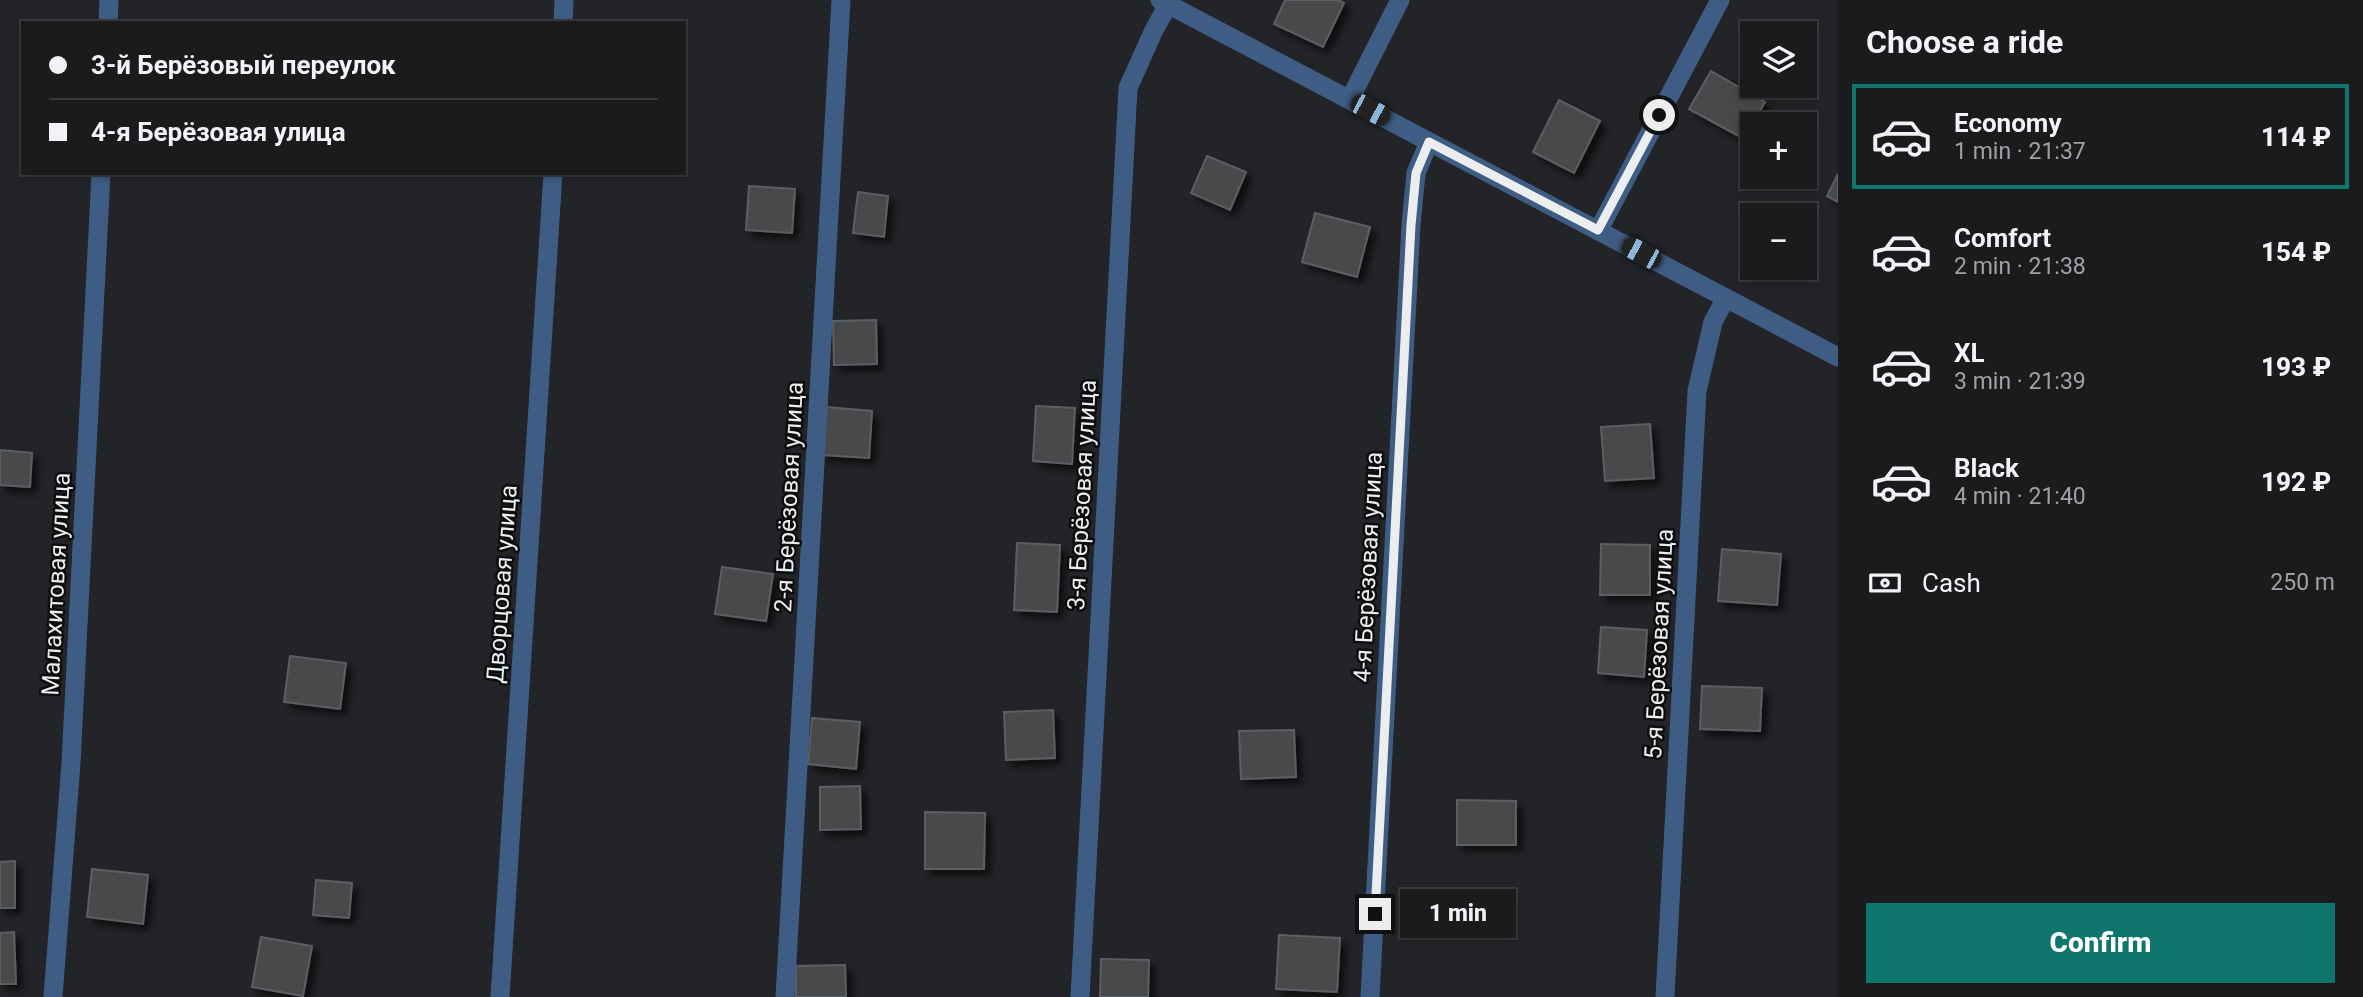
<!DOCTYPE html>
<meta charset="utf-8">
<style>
:root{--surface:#1a1b1d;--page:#232426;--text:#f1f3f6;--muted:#9fa1a4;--line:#38393b;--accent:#0f766e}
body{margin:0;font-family:Roboto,sans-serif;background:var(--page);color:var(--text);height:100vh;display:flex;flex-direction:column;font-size:26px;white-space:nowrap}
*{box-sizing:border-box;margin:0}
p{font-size:23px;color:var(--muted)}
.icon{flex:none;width:38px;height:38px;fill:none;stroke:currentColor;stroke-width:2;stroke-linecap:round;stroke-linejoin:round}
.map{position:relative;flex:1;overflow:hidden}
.sheet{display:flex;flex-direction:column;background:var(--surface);width:525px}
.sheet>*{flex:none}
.hud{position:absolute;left:21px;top:21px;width:665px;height:154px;border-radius:0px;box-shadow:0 4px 10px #0003,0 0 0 2px var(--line);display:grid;align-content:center;height:154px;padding:0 28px;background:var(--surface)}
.tools{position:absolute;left:1740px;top:21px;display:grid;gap:14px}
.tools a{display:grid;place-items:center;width:77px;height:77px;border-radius:0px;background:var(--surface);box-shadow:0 4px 10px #0003,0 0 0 2px var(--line);font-size:35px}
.end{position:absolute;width:32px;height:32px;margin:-16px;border:9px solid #ecedef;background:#111;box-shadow:0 0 0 4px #111}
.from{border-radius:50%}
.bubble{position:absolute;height:49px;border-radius:0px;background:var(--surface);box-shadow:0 4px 10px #0003,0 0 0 2px var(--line);font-size:23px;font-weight:800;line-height:49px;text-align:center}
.car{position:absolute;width:21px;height:42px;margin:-21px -10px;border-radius:9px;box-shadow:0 0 5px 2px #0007;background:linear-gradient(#222 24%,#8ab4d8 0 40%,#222 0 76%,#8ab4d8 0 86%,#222 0)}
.hud b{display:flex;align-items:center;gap:24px;height:66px;font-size:26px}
.hud b+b{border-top:2px solid var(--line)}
.hud i{width:18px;height:18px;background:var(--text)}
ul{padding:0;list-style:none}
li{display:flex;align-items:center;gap:21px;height:105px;margin:0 14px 10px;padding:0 14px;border:4px solid transparent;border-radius:0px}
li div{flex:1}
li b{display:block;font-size:26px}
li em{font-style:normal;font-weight:800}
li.active{border-color:var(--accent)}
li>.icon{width:63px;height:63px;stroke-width:1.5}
h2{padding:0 28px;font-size:32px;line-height:84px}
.pay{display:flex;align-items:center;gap:18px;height:77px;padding:0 28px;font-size:26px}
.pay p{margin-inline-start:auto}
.button{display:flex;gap:14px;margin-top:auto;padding:14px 28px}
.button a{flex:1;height:80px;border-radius:0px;background:var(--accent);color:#fff;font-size:28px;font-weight:800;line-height:80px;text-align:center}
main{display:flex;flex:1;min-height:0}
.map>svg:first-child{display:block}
.building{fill:#46484b;stroke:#5c5f62;stroke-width:2;filter:url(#shadow)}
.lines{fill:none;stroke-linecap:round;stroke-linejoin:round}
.minor{stroke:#3f5d84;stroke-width:19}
.route{stroke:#ecedef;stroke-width:9}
.labels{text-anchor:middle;stroke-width:5;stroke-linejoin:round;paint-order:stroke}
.street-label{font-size:24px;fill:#ecedef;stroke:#0c0d0e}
</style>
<main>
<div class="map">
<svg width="1838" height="997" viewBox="0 0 1838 997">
<defs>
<filter id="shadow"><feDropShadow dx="6" dy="6" stdDeviation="3.5" flood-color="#0009"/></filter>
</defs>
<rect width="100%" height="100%" fill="#222427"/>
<!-- building -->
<g class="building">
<path d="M1285,0H1338L1344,3L1323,47L1274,24Z"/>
<path d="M1711,71L1765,102L1744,139L1689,109Z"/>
<path d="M1559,100L1600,121L1574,173L1533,152Z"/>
<path d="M1207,156L1246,172L1230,210L1191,193Z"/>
<path d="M1838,174V202L1827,196Z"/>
<path d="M749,186L795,189L792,233L746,230Z"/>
<path d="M858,192L888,196L884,237L853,233Z"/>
<path d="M1315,213L1370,227L1357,277L1302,262Z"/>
<path d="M876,320L877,364L834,365L833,321Z"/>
<path d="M1036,406L1075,408L1072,464L1033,461Z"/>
<path d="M826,407L872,411L869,458L822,455Z"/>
<path d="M1650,424L1654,478L1605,481L1601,427Z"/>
<path d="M0,450L32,453L30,487L0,485Z"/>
<path d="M1017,543L1060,545L1057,612L1014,610Z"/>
<path d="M1601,544L1650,545V595H1600Z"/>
<path d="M1722,549L1781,554L1777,605L1718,601Z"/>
<path d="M722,567L773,574L766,621L715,614Z"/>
<path d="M1601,627L1647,630L1644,677L1598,673Z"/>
<path d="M290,656L346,663L340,709L284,702Z"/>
<path d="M1702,686L1762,688L1760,731L1700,729Z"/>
<path d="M1053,710L1055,758L1006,760L1004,712Z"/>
<path d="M812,718L860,722L856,769L808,764Z"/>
<path d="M1294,730L1296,777L1241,779L1239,731Z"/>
<path d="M860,786L861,829L820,830V787Z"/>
<path d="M1457,800L1516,801V845H1457Z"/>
<path d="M925,812L985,813L984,869H925Z"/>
<path d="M15,861V908H0V862Z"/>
<path d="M92,869L148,875L143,924L87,917Z"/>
<path d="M316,880L352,883L349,918L313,915Z"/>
<path d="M14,932L16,984H0V933Z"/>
<path d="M1279,935L1340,938L1337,992L1276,989Z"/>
<path d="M261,937L312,946L303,996L252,987Z"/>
<path d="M1101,959L1149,960L1148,997H1100Z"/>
<path d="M845,965L846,997H796V966Z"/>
</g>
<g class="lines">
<!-- minor -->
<g class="minor">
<path d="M1160,0L1838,357"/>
<path d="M108,23L109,0"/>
<path d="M563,23L564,0"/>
<path d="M1350,99L1400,0"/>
<path d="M1598,231L1720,0"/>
<path d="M53,997L71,763L101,173"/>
<path d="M500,997L553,173"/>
<path d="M785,997L841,0"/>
<path d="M1080,997L1128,88L1154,30L1168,5"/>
<path d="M1370,997L1411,225L1416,173L1429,142"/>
<path d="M1665,997L1697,391L1713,322L1726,298"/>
</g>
</g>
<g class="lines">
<!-- route -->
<path class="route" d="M1375,914L1411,225L1416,173L1429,142L1598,230L1659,115"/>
</g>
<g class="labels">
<!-- street labels -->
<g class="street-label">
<text transform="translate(1082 495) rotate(-87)" y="8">3-я Берёзовая улица</text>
<text transform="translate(789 497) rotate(-87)" y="8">2-я Берёзовая улица</text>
<text transform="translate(1368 567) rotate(-87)" y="8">4-я Берёзовая улица</text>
<text transform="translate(56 584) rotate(-87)" y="8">Малахитовая улица</text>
<text transform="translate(502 584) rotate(-86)" y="8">Дворцовая улица</text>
<text transform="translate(1659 644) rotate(-87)" y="8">5-я Берёзовая улица</text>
</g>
</g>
</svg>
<div class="tools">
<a><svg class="icon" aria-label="layers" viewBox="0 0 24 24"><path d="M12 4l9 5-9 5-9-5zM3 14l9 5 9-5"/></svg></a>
<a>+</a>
<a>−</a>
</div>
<i class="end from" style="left:1659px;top:115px"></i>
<i class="end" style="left:1375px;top:914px"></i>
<div class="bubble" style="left:1400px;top:889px;width:116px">1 min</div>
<i class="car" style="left:1370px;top:110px;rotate:118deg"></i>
<i class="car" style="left:1641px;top:253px;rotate:298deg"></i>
<div class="hud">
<b><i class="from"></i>3-й Берёзовый переулок</b>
<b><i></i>4-я Берёзовая улица</b>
</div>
</div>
<section class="sheet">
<h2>Choose a ride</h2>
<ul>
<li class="active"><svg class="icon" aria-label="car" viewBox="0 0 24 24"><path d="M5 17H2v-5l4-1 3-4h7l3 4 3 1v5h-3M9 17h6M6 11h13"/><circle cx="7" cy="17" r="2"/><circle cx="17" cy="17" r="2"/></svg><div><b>Economy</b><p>1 min · 21:37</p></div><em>114 ₽</em></li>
<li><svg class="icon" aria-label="car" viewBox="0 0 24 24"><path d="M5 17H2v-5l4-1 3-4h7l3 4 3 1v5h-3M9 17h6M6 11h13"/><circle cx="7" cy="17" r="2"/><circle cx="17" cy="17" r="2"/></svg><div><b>Comfort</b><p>2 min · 21:38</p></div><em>154 ₽</em></li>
<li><svg class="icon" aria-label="car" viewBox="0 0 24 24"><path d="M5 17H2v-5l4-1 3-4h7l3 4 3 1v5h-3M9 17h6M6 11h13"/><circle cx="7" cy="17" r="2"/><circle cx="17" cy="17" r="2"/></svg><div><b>XL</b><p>3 min · 21:39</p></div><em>193 ₽</em></li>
<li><svg class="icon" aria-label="car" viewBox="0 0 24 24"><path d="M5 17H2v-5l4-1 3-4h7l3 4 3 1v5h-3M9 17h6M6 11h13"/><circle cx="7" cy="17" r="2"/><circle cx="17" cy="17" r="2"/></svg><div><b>Black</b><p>4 min · 21:40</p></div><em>192 ₽</em></li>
</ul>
<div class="pay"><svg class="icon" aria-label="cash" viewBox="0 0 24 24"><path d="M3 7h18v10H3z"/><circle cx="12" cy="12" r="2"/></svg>Cash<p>250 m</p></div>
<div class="button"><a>Confirm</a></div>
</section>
</main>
